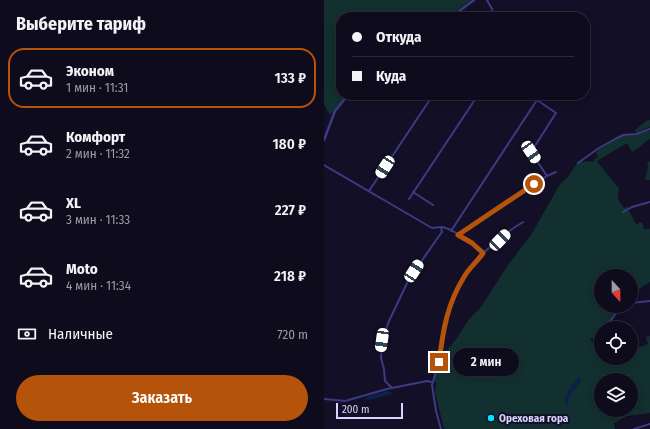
<!DOCTYPE html>
<html lang="ru">
<meta charset="utf-8">
<style>
:root{--surface:#0e0b1c;--page:#1c1929;--text:#f1f3f6;--muted:#9b9ba3;--line:#2e2b3b;--accent:#b45309}
body{margin:0;font-family:"Fira Sans Condensed",sans-serif;background:var(--page);color:var(--text);height:100vh;display:flex;flex-direction:column;font-size:15px;white-space:nowrap}
*{box-sizing:border-box;margin:0}
p{font-size:13px;color:var(--muted)}
.icon{flex:none;width:22px;height:22px;fill:none;stroke:currentColor;stroke-width:2;stroke-linecap:round;stroke-linejoin:round}
.map{position:relative;flex:1;overflow:hidden}
.details{display:flex;flex-direction:column;background:var(--surface);width:324px}
.details>*{flex:none}
.hud{position:absolute;left:12px;top:12px;width:254px;height:88px;border-radius:16px;box-shadow:0 2px 10px #0003,0 0 0 1px var(--line);display:grid;align-content:center;height:88px;padding:0 16px;background:var(--surface)}
.needle{width:26px;rotate:159deg}
.tools{position:absolute;left:270px;top:269px;display:grid;gap:8px}
.tools a{display:grid;place-items:center;width:44px;height:44px;border-radius:50%;background:var(--surface);box-shadow:0 2px 10px #0003,0 0 0 1px var(--line);font-size:20px}
.scale{position:absolute;left:12px;bottom:10px;width:67px;box-sizing:border-box;padding-left:4px;border:2px solid #d9d4ff;border-top:0;font-size:11px;line-height:14px;white-space:nowrap;color:#d9d4ff;-webkit-text-stroke:3px #130f26;paint-order:stroke}
.end{position:absolute;width:18px;height:18px;margin:-9px;border:5px solid #b45309;background:#fff;box-shadow:0 0 0 2px #fff}
.from{border-radius:50%}
.bubble{position:absolute;height:28px;border-radius:14px;background:var(--surface);box-shadow:0 2px 10px #0003,0 0 0 1px var(--line);font-size:13px;font-weight:600;line-height:28px;text-align:center}
.car{position:absolute;width:12px;height:24px;margin:-12px -6px;border-radius:5px;box-shadow:0 0 3px 1px #0007;background:linear-gradient(#fff 24%,#345 0 40%,#fff 0 76%,#345 0 86%,#fff 0)}
.hud b{display:flex;align-items:center;gap:14px;height:38px;font-size:15px}
.hud b+b{border-top:1px solid var(--line)}
.hud i{width:10px;height:10px;background:var(--text)}
ul{padding:0;list-style:none}
li{display:flex;align-items:center;gap:12px;height:60px;margin:0 8px 6px;padding:0 8px;border:2px solid transparent;border-radius:16px}
li div{flex:1}
li b{display:block;font-size:15px}
li em{font-style:normal;font-weight:600}
li.selected{border-color:var(--accent)}
li>.icon{width:36px;height:36px;stroke-width:1.5}
h2{padding:0 16px;font-size:18px;line-height:48px}
.pay{display:flex;align-items:center;gap:10px;height:44px;padding:0 16px;font-size:15px}
.pay p{margin-inline-start:auto}
.primary-button{display:flex;gap:8px;margin-top:auto;padding:8px 16px}
.primary-button a{flex:1;height:46px;border-radius:24px;background:var(--accent);color:#fff;font-size:16px;font-weight:600;line-height:46px;text-align:center}
main{display:flex;flex:1;min-height:0}
.map>svg:first-child{display:block}
.green{fill:#12302f;fill-rule:evenodd}
.water{fill:#0c2248}
.lines{fill:none;stroke-linecap:round;stroke-linejoin:round}
.minor{stroke:#3d3a85;stroke-width:2}
.tertiary{stroke:#3d3a85;stroke-width:2.5}
.route{stroke:#b45309;stroke-width:5}
.poi-dot{fill:#00e5ff;stroke:#130f26;stroke-width:1.5}
.labels{text-anchor:middle;stroke-width:4;stroke-linejoin:round;paint-order:stroke}
.poi-label{font-size:11px;font-weight:bold;fill:#d9d4ff;stroke:#130f26;text-anchor:start}
</style>
<main>
<section class="details">
<h2>Выберите тариф</h2>
<ul>
<li class="selected"><svg class="icon" aria-label="car" viewBox="0 0 24 24"><path d="M5 17H2v-5l4-1 3-4h7l3 4 3 1v5h-3M9 17h6M6 11h13"/><circle cx="7" cy="17" r="2"/><circle cx="17" cy="17" r="2"/></svg><div><b>Эконом</b><p>1 мин · 11:31</p></div><em>133 ₽</em></li>
<li><svg class="icon" aria-label="car" viewBox="0 0 24 24"><path d="M5 17H2v-5l4-1 3-4h7l3 4 3 1v5h-3M9 17h6M6 11h13"/><circle cx="7" cy="17" r="2"/><circle cx="17" cy="17" r="2"/></svg><div><b>Комфорт</b><p>2 мин · 11:32</p></div><em>180 ₽</em></li>
<li><svg class="icon" aria-label="car" viewBox="0 0 24 24"><path d="M5 17H2v-5l4-1 3-4h7l3 4 3 1v5h-3M9 17h6M6 11h13"/><circle cx="7" cy="17" r="2"/><circle cx="17" cy="17" r="2"/></svg><div><b>XL</b><p>3 мин · 11:33</p></div><em>227 ₽</em></li>
<li><svg class="icon" aria-label="car" viewBox="0 0 24 24"><path d="M5 17H2v-5l4-1 3-4h7l3 4 3 1v5h-3M9 17h6M6 11h13"/><circle cx="7" cy="17" r="2"/><circle cx="17" cy="17" r="2"/></svg><div><b>Moto</b><p>4 мин · 11:34</p></div><em>218 ₽</em></li>
</ul>
<div class="pay"><svg class="icon" aria-label="cash" viewBox="0 0 24 24"><path d="M3 7h18v10H3z"/><circle cx="12" cy="12" r="2"/></svg>Наличные<p>720 m</p></div>
<div class="primary-button"><a>Заказать</a></div>
</section>
<div class="map">
<svg width="326" height="429" viewBox="0 0 326 429">
<rect width="100%" height="100%" fill="#130f26"/>
<!-- green -->
<g class="green">
<path d="M0,0H147L124,17H17V95H23L6,115L0,104Z"/>
<path d="M326,120V127L313,132L310,131L322,121Z"/>
<path d="M323,131H326V139C319,143 315,149 308,152L303,143L273,161L295,189L294,200L300,208L304,207L305,211L312,224L318,222L320,229H326V282L309,293V296L307,297V276H277V306H296V307L281,328H277V330L270,339L266,338L272,347L268,350L273,347L277,353V358C286,360 297,358 307,358V350L324,344L322,337L326,336V413L303,416L290,423L291,429H120L111,392L112,382H110L117,354H120L133,338L145,319L157,307L184,265L207,235L236,184L243,178L254,162L271,161L269,160L274,157L272,153L276,148L298,136L312,135ZM277,380H307V410H277Z"/>
<path d="M326,161V180H324L321,179L324,167L323,164Z"/>
</g>
<!-- water -->
<g class="water">
<path d="M255,377L257,378C256,387 248,390 245,398C244,401 244,404 243,407L241,406C240,396 248,383 255,377Z"/>
<path d="M63,391L67,392L68,394L50,399L40,400L45,396Z"/>
</g>
<g class="lines">
<!-- minor -->
<g class="minor">
<path d="M163,0L168,9L169,17"/>
<path d="M254,163L275,148L293,138L299,135L312,134L326,129"/>
<path d="M0,165L108,228C111,228 114,227 118,227C128,228 151,245 159,253"/>
<path d="M223,176L232,172"/>
<path d="M45,191L109,95"/>
<path d="M89,192L109,205"/>
<path d="M85,199L154,95"/>
<path d="M299,212L308,207L326,202"/>
<path d="M127,231L213,100L232,113L207,152L223,176L134,235"/>
<path d="M307,303L326,301"/>
<path d="M281,328L294,311L300,306"/>
<path d="M277,334L272,342L277,351"/>
<path d="M280,358V360"/>
<path d="M68,388L61,381L60,369L57,358L58,340L65,321L85,279L115,236L118,232L117,227"/>
<path d="M0,399L21,401L63,389L103,381L108,382"/>
<path d="M117,429L112,411L108,385L115,362L119,328L124,312L140,277L159,253L188,229L199,222"/>
<path d="M310,429L326,424"/>
</g>
<!-- tertiary -->
<g class="tertiary">
<path d="M127,17L150,0"/>
<path d="M0,140L11,111L24,95"/>
</g>
</g>
<g class="lines">
<!-- route -->
<path class="route" d="M115,362C119,331 123,304 140,277C145,268 153,262 159,253L148,243L134,235L210,184"/>
</g>
<!-- markers -->
<circle class="poi-dot" cx="167" cy="418" r="4"/>
<g class="labels">
<!-- poi labels -->
<g class="poi-label">
<text x="175" y="422">Ореховая гора</text>
</g>
</g>
</svg>
<div class="tools">
<a><svg class="needle" viewBox="-14 -14 28 28"><path d="M0-13l5 13h-10z" fill="#e53935"/><path d="M0 13l5-13h-10z" fill="#9b9ba3"/></svg></a>
<a><svg class="icon" aria-label="locate" viewBox="0 0 24 24"><circle cx="12" cy="12" r="6"/><path d="M12 2v4M12 18v4M2 12h4M18 12h4"/></svg></a>
<a><svg class="icon" aria-label="layers" viewBox="0 0 24 24"><path d="M12 4l9 5-9 5-9-5zM3 14l9 5 9-5"/></svg></a>
</div>
<div class="scale">200 m</div>
<i class="end from" style="left:210px;top:184px"></i>
<i class="end" style="left:115px;top:362px"></i>
<div class="bubble" style="left:129px;top:348px;width:66px">2 мин</div>
<i class="car" style="left:207px;top:152px;rotate:146deg"></i>
<i class="car" style="left:61px;top:167px;rotate:213deg"></i>
<i class="car" style="left:176px;top:240px;rotate:44deg"></i>
<i class="car" style="left:90px;top:271px;rotate:33deg"></i>
<i class="car" style="left:58px;top:340px;rotate:188deg"></i>
<div class="hud">
<b><i class="from"></i>Откуда</b>
<b><i></i>Куда</b>
</div>
</div>
</main>
